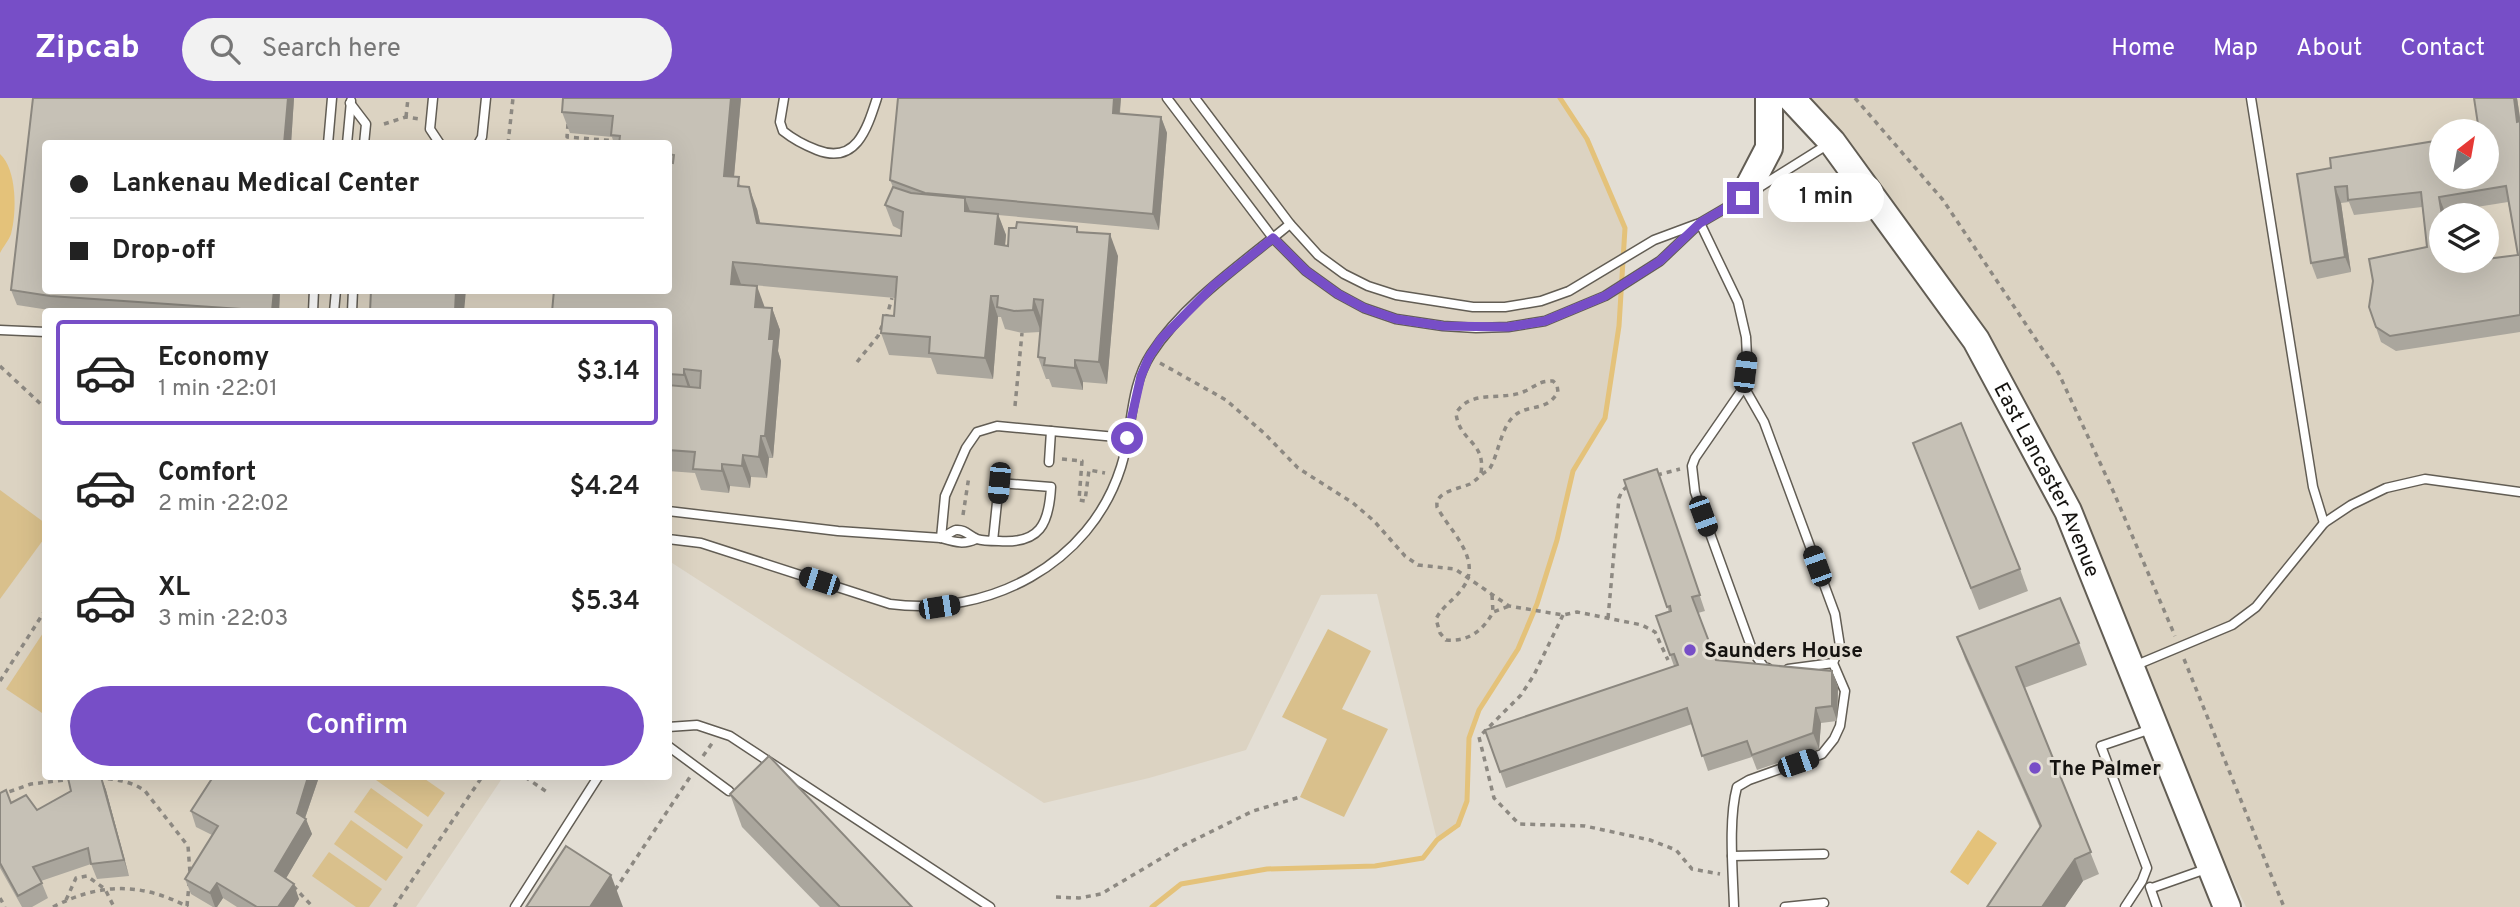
<!DOCTYPE html>
<meta charset="utf-8">
<style>
:root{--surface:#fff;--page:#f2f2f2;--text:#222;--muted:#767676;--line:#e0e0e0;--accent:#774ec7}
body{margin:0;font-family:Overpass,sans-serif;background:var(--page);color:var(--text);height:100vh;display:flex;flex-direction:column;font-size:26px;white-space:nowrap}
*{box-sizing:border-box;margin:0}
p{font-size:23px;color:var(--muted)}
.icon{flex:none;width:38px;height:38px;fill:none;stroke:currentColor;stroke-width:2;stroke-linecap:round;stroke-linejoin:round}
.map{position:relative;flex:1;overflow:hidden}
.side{position:absolute;left:42px;top:210px;width:630px;height:472px;display:flex;flex-direction:column;background:var(--surface);border-radius:7px;box-shadow:0 7px 28px #0002}
.side>*{flex:none}
.top-card{position:absolute;left:42px;top:42px;width:630px;height:154px;border-radius:7px;box-shadow:0 7px 28px #0002;display:grid;align-content:center;height:154px;padding:0 28px;background:var(--surface)}
.needle{width:46px;rotate:31deg}
.tools{position:absolute;left:2429px;top:21px;display:grid;gap:14px}
.tools a{display:grid;place-items:center;width:70px;height:70px;border-radius:50%;background:var(--surface);box-shadow:0 7px 28px #0002;font-size:35px}
.end{position:absolute;width:32px;height:32px;margin:-16px;border:9px solid #774ec7;background:#fff;box-shadow:0 0 0 4px #fff}
.from{border-radius:50%}
.bubble{position:absolute;height:49px;border-radius:24px;background:var(--surface);box-shadow:0 7px 28px #0002;font-size:23px;font-weight:600;line-height:49px;text-align:center}
.car{position:absolute;width:21px;height:42px;margin:-21px -10px;border-radius:9px;box-shadow:0 0 5px 2px #0007;background:linear-gradient(#222 24%,#8ab4d8 0 40%,#222 0 76%,#8ab4d8 0 86%,#222 0)}
.top-card b{display:flex;align-items:center;gap:24px;height:66px;font-size:26px}
.top-card b+b{border-top:2px solid var(--line)}
.top-card i{width:18px;height:18px;background:var(--text)}
ul{padding:12px 0 0;list-style:none}
li{display:flex;align-items:center;gap:21px;height:105px;margin:0 14px 10px;padding:0 14px;border:4px solid transparent;border-radius:7px}
li div{flex:1}
li b{display:block;font-size:26px}
li em{font-style:normal;font-weight:600}
li.active{border-color:var(--accent)}
li>.icon{width:63px;height:63px;stroke-width:1.5}
.primary-button{display:flex;gap:14px;margin-top:auto;padding:14px 28px}
.primary-button a{flex:1;height:80px;border-radius:42px;background:var(--accent);color:#fff;font-size:28px;font-weight:600;line-height:80px;text-align:center}
header{display:flex;align-items:center;gap:42px;box-sizing:border-box;height:98px;padding:0 35px;background:var(--accent);color:#fff}
header strong{font-size:33px}
nav{display:flex;gap:38px;margin-inline-start:auto;font-size:24px}
.search{width:490px;height:63px;background:var(--page);display:flex;align-items:center;gap:18px;box-sizing:border-box;padding:0 24px;border-radius:38px;color:var(--muted);font-size:26px}
.map>svg:first-child{display:block}
.built{fill:#dcd3c2;fill-rule:evenodd}
.green{fill:#d9c08c}
.water{fill:#e4c27a}
.lines{fill:none;stroke-linecap:round;stroke-linejoin:round}
.stream{stroke:#e4c27a;stroke-width:5}
.service-casing{stroke:#625d54;stroke-width:11}
.trunk-casing{stroke:#625d54;stroke-width:30}
.path{stroke:#8d8982;stroke-width:3.5;stroke-dasharray:5 5;stroke-linecap:butt}
.service{stroke:#fff;stroke-width:8}
.trunk{stroke:#fff;stroke-width:26}
.wall{fill:#aaa69d;fill-rule:evenodd}
.shaded-wall{fill:#8b877f}
.building{fill:#c6c1b6;stroke:#8b877f;stroke-width:2;fill-rule:evenodd}
.route{stroke:#774ec7;stroke-width:9}
.poi-dot{fill:#774ec7;stroke:#e3ded4;stroke-width:2.5}
.labels{text-anchor:middle;stroke-width:6;stroke-linejoin:round;paint-order:stroke}
.street-label{font-size:21px;fill:#151310;stroke:#e3ded4}
.poi-label{font-size:21px;font-weight:bold;fill:#151310;stroke:#e3ded4;text-anchor:start}
</style>
<header>
<strong>Zipcab</strong>
<div class="search"><svg class="icon" aria-label="search" viewBox="0 0 24 24"><circle cx="10" cy="10" r="6"/><path d="M15 15l6 6"/></svg>Search here</div>
<nav><a>Home</a><a>Map</a><a>About</a><a>Contact</a></nav>
</header>
<div class="map">
<svg width="2520" height="809" viewBox="0 0 2520 809">
<rect width="100%" height="100%" fill="#e3ded4"/>
<!-- built -->
<g class="built">
<path d="M0,0H1560L1587,41L1625,130L1623,185L1619,228L1605,320L1573,373L1557,442L1537,506L1518,551L1479,612L1469,639L1467,703L1458,727L1437,742L1377,496L1321,497L1246,652L1149,680L1044,705L669,463L668,214H46V679H503L416,809H0ZM46,46H668V192H46Z"/>
<path d="M1791,0H2520V809H2246L1976,242ZM2441,33H2487V79H2441ZM2441,117H2487V163H2441Z"/>
</g>
<!-- green -->
<g class="green">
<path d="M0,392L45,425L46,438L0,501Z"/>
<path d="M1328,531L1371,553L1342,611L1388,631L1344,719L1300,699L1327,641L1282,619Z"/>
<path d="M45,532V617L6,591Z"/>
<path d="M378,679H422L445,695L428,719L376,682Z"/>
<path d="M371,690L423,727L407,751L354,714Z"/>
<path d="M351,722L403,759L386,783L334,746Z"/>
<path d="M329,754L382,791L369,809H356L312,778Z"/>
</g>
<!-- water -->
<g class="water">
<path d="M0,56C17,71 17,115 11,136C9,142 3,149 0,155Z"/>
<path d="M1978,732L1997,745L1968,787L1950,774Z"/>
</g>
<g class="lines">
<!-- stream -->
<path class="stream" d="M1152,809L1181,786L1238,776L1267,771L1375,768L1423,760L1437,742L1458,727L1467,703L1469,640L1479,612L1518,551L1537,506L1557,442L1573,373L1605,320L1619,228L1625,130L1587,41L1560,0"/>
<!-- service casing -->
<g class="service-casing">
<g id="service">
<path d="M433,0L430,31L440,46"/>
<path d="M784,0L780,24L783,33C793,41 804,47 817,52C856,67 867,31 877,0"/>
<path d="M1167,0L1273,140L1306,173L1338,196L1364,210L1396,221L1443,228L1476,230L1508,229L1545,223L1605,198L1660,163L1700,125L1741,101"/>
<path d="M1195,0L1290,126L1318,157L1344,176L1368,188L1396,197L1473,209H1505L1541,203L1569,193L1654,142L1697,126"/>
<path d="M2251,0L2313,389L2324,425"/>
<path d="M350,5L366,26L364,46"/>
<path d="M328,46L332,0"/>
<path d="M347,46L351,3"/>
<path d="M478,46L482,39L486,0"/>
<path d="M1758,90L1830,45"/>
<path d="M1700,125L1738,204L1746,239L1747,259L1744,289L1695,360L1692,368L1695,394L1753,554L1764,569L1768,570"/>
<path d="M313,214L314,192"/>
<path d="M334,214L336,192"/>
<path d="M352,214L353,192"/>
<path d="M0,232L46,234"/>
<path d="M1744,289L1764,324L1835,516L1840,548L1833,565L1788,571"/>
<path d="M1049,364L1051,333"/>
<path d="M668,413L838,433L941,440C955,444 963,447 976,441"/>
<path d="M941,440L945,398L966,350L977,334L997,328L1127,340"/>
<path d="M941,440C946,438 952,433 956,432C965,431 969,438 977,441C983,443 992,443 999,443C1040,446 1049,426 1051,389L999,385L993,443"/>
<path d="M668,441L701,445L890,506C988,519 1090,467 1121,369C1133,332 1129,290 1151,256C1185,204 1243,165 1290,126"/>
<path d="M2134,568L2232,527L2256,509L2324,425L2351,407L2386,390L2425,381L2520,394"/>
<path d="M668,629L697,627L730,638L990,809"/>
<path d="M668,648L729,693"/>
<path d="M1732,758L1824,756"/>
<path d="M2150,789L2157,809"/>
<path d="M2152,790L2206,771"/>
<path d="M515,809L598,679"/>
<path d="M1734,809C1733,774 1728,722 1737,689L1749,682L1822,656L1834,641L1840,628L1845,593L1833,565"/>
<path d="M1785,809L1824,805"/>
<path d="M2125,809L2142,783L2147,770L2101,648L2151,631"/>
</g>
</g>
<!-- trunk casing -->
<g class="trunk-casing">
<g id="trunk">
<path id="s1" d="M1791,0L1832,44L1976,242L2068,413L2227,809"/>
<path d="M1743,100L1769,50V0"/>
</g>
</g>
<!-- path -->
<g class="path">
<path d="M1855,0L1943,102L2059,276L2114,395L2175,538"/>
<path d="M406,19L408,0"/>
<path d="M384,26L406,19L419,21"/>
<path d="M568,26L567,39L617,43L616,46"/>
<path d="M508,46L513,0"/>
<path d="M886,221L892,200"/>
<path d="M857,264L878,238L882,228"/>
<path d="M1160,265L1226,302L1265,336L1298,370L1353,405L1374,423L1405,458L1418,467L1455,471L1509,508L1563,517L1577,514L1642,527L1655,534L1668,562"/>
<path d="M0,268L46,311"/>
<path d="M1015,308L1022,235"/>
<path d="M1062,361L1082,363L1079,402L1085,403L1089,372L1105,375"/>
<path d="M1481,375C1486,343 1459,344 1456,315C1471,291 1500,303 1523,294C1536,289 1537,283 1553,283L1557,287L1558,294C1545,316 1527,304 1512,320C1499,334 1496,368 1487,373C1480,377 1477,382 1470,386C1461,390 1446,392 1440,399C1436,403 1437,405 1437,409C1449,432 1482,460 1464,488C1456,501 1443,507 1436,521L1440,535L1446,542C1468,544 1483,533 1493,514L1509,508"/>
<path d="M1657,377L1680,371"/>
<path d="M963,417L969,378"/>
<path d="M1492,497L1493,514"/>
<path d="M1563,517L1534,577L1521,597L1479,639L1494,700L1519,726L1585,728L1650,742L1676,752L1692,771L1720,776"/>
<path d="M1608,520L1619,400L1622,393L1630,386"/>
<path d="M2184,561L2284,809"/>
<path d="M0,583L46,511"/>
<path d="M703,658L713,644"/>
<path d="M525,679L547,694"/>
<path d="M98,680C114,681 132,683 145,693L188,748L190,775"/>
<path d="M0,697L31,686L73,681"/>
<path d="M293,788L313,809"/>
<path d="M615,792L690,679"/>
<path d="M1056,799L1079,800L1101,796L1182,748L1253,713L1300,699"/>
<path d="M0,800L5,809"/>
<path d="M66,802L76,780L87,778L105,791L114,809"/>
<path d="M187,808L189,786"/>
<path d="M53,809C99,785 141,784 188,809"/>
<path d="M394,809L482,679"/>
</g>
<!-- service -->
<use href="#service" class="service"/>
<!-- trunk -->
<use href="#trunk" class="trunk"/>
</g>
<!-- wall -->
<g class="wall">
<path d="M33,0H294L291,46H46V192H280L279,214H62L17,207L11,192Z"/>
<path d="M563,0H741L734,79L742,89L757,111L760,125L901,138V132L893,128L885,107L893,89L890,82L1121,0L1120,16L1161,19L1167,35L1159,132L998,117L1006,137L1005,147L1008,148L1016,130L1077,129L1079,134L1118,158L1107,286L1083,284V292L1052,289L1049,281H1046L1038,259L1040,234L1022,235L1005,231L1001,219H998L993,281L937,276L931,260L889,257L881,235L894,218L895,200L741,186L765,210H772L780,232L778,253L781,263L773,360H769L767,380L751,379L750,390L730,388L729,395L701,392L695,375L668,373V46H614L612,39L570,35L562,14Z"/>
<path d="M2474,0H2517L2520,20V234L2396,253L2381,244L2369,209L2427,149L2422,109L2354,117L2349,104L2341,105L2351,174L2317,181L2311,165L2297,76L2487,79ZM2508,104L2518,157L2452,166L2445,114Z"/>
<path d="M1913,345L2020,471L2028,493L1979,512Z"/>
<path d="M1657,371L1705,513L1698,515L1716,562L1832,573L1838,589L1837,623L1821,625L1819,651L1757,672L1752,659L1708,673L1692,626L1506,690L1485,632L1674,568L1656,518L1669,514L1624,382Z"/>
<path d="M1957,539L2079,545L2087,567L2024,590L2099,776L2083,783L2065,809H1987L2040,730L1965,561Z"/>
<path d="M101,679L106,692L129,778L97,781L91,766L41,783L48,800L32,809H22L0,770V695L11,705L37,712Z"/>
<path d="M209,679H319L305,720L312,736L286,780L299,801L294,809H237L223,800L217,809H213L191,796L185,781L212,737L196,729L191,713L211,681Z"/>
<path d="M730,696L912,809H820L742,729Z"/>
</g>
<!-- shaded-wall -->
<g class="shaded-wall">
<path d="M288,0H294L291,46H284Z"/>
<path d="M731,0H741L732,100L724,78Z"/>
<path d="M1114,0H1121L1118,30L1113,15Z"/>
<path d="M2514,0H2517L2520,20V31L2517,24Z"/>
<path d="M1161,19L1167,35L1159,132L1153,116Z"/>
<path d="M749,89L757,111L765,147L757,125Z"/>
<path d="M2335,89L2341,105L2351,174L2345,159Z"/>
<path d="M2439,99L2445,114V117H2442Z"/>
<path d="M965,100L973,121L965,113Z"/>
<path d="M998,116L1006,137L1003,168L995,146Z"/>
<path d="M1110,136L1118,158L1107,286L1099,264Z"/>
<path d="M733,164L741,186H731Z"/>
<path d="M757,188L765,210L755,209Z"/>
<path d="M274,192H280L279,214H272Z"/>
<path d="M456,192H466L464,214H455Z"/>
<path d="M991,198L998,219L993,281L985,260Z"/>
<path d="M1034,201L1042,223L1041,234L1033,212Z"/>
<path d="M772,210L780,232L778,253L781,263L773,360L765,338L769,241Z"/>
<path d="M1075,262L1083,284V292L1075,270Z"/>
<path d="M684,271L692,293L691,299L684,277Z"/>
<path d="M761,338L769,360L767,380L759,359Z"/>
<path d="M743,357L751,379L750,390L742,368Z"/>
<path d="M722,366L730,388L729,395L722,373Z"/>
<path d="M1832,573L1838,589L1837,623L1832,608Z"/>
<path d="M1816,610L1821,625L1819,651L1813,635Z"/>
<path d="M101,679L106,692L129,778L124,762Z"/>
<path d="M308,679H319L304,723L306,721L312,736L281,789L275,773L297,715Z"/>
<path d="M2075,761L2083,783L2065,809H2042Z"/>
<path d="M611,777L623,809H590Z"/>
<path d="M217,785L223,800L217,809H215L210,795Z"/>
<path d="M294,786L299,801L294,809H278Z"/>
</g>
<!-- building -->
<g class="building">
<path d="M33,0H288L284,46H46V192H274L272,213L50,198L11,192Z"/>
<path d="M563,0H731L724,78L739,79L738,88L749,89L757,125L901,138L903,114L885,107L893,89L911,95L965,100V113L998,116L995,146L1008,148L1009,130H1016L1017,124L1077,129V134L1110,136L1099,264L1075,262V270L1044,267L1045,260L1038,259L1043,202L1034,201L1033,212L1014,213L997,209L998,198H991L985,260L929,255L930,239L881,235L883,217L894,218L897,179L733,164L731,186L757,188L755,209L772,210L769,241H774L765,338H761L759,359L743,357L742,368L722,366V373L693,371L695,354L668,352V287L700,290L701,273L684,271V277L668,276V214H552L554,192H668V64L673,65L674,57L668,56V46H619L620,38L611,37L613,18L562,14Z"/>
<path d="M898,0H1114L1113,15L1161,19L1153,116L925,95L890,82Z"/>
<path d="M2474,0H2514L2517,24L2520,23V217L2390,238L2376,229L2369,209L2373,183L2369,161L2427,149L2421,94L2348,102L2347,88L2335,89L2345,159L2311,165L2297,76L2331,70L2330,60L2441,42V79H2487V33H2479ZM2506,88L2518,157L2487,161V163H2475L2449,166L2448,163H2441L2442,117L2439,99Z"/>
<path d="M371,192H456L455,214H370Z"/>
<path d="M1961,325L2020,471L1971,490L1913,345Z"/>
<path d="M1657,371L1700,497L1692,499L1716,562L1832,573V608L1816,610L1813,635L1752,657L1747,643L1702,658L1687,610L1500,674L1485,632L1678,567L1674,556L1670,557L1656,518L1671,513L1670,508L1667,509L1624,382Z"/>
<path d="M2060,500L2079,545L2016,569L2091,754L2075,761L2042,809H1987L2041,728L1957,539Z"/>
<path d="M769,658L912,809H840L730,696Z"/>
<path d="M76,679H101L124,762L91,766L88,750L33,769L42,785L18,798L0,765V695L6,692L11,705L26,697L37,712L71,693L68,680Z"/>
<path d="M213,679H308L297,715L306,721L275,773L294,786L278,809H257L217,785L210,795L185,781L218,728L191,713Z"/>
<path d="M566,748L611,777L590,809H526Z"/>
</g>
<g class="lines">
<!-- route -->
<path class="route" d="M1127,340L1141,278L1149,259L1161,241L1213,188L1273,140L1306,173L1338,196L1364,210L1396,221L1443,228L1508,229L1545,223L1605,198L1660,163L1700,125L1743,100"/>
</g>
<!-- markers -->
<g class="poi-dot">
<circle cx="1690" cy="552" r="7"/>
<circle cx="2035" cy="670" r="7"/>
</g>
<g class="labels">
<!-- street labels -->
<g class="street-label">
<text dy="7" stroke="none"><textPath href="#s1" startOffset="462">East Lancaster Avenue</textPath></text>
</g>
<!-- poi labels -->
<g class="poi-label">
<text x="1704" y="559">Saunders House</text>
<text x="2049" y="677">The Palmer</text>
</g>
</g>
</svg>
<div class="tools">
<a><svg class="needle" viewBox="-14 -14 28 28"><path d="M0-13l5 13h-10z" fill="#e53935"/><path d="M0 13l5-13h-10z" fill="#767676"/></svg></a>
<a><svg class="icon" aria-label="layers" viewBox="0 0 24 24"><path d="M12 4l9 5-9 5-9-5zM3 14l9 5 9-5"/></svg></a>
</div>
<i class="end from" style="left:1127px;top:340px"></i>
<i class="end" style="left:1743px;top:100px"></i>
<div class="bubble" style="left:1768px;top:75px;width:116px">1 min</div>
<i class="car" style="left:1745px;top:274px;rotate:7deg"></i>
<i class="car" style="left:999px;top:385px;rotate:185deg"></i>
<i class="car" style="left:1703px;top:418px;rotate:160deg"></i>
<i class="car" style="left:1817px;top:468px;rotate:340deg"></i>
<i class="car" style="left:819px;top:483px;rotate:288deg"></i>
<i class="car" style="left:939px;top:509px;rotate:81deg"></i>
<i class="car" style="left:1798px;top:665px;rotate:71deg"></i>
<div class="top-card">
<b><i class="from"></i>Lankenau Medical Center</b>
<b><i></i>Drop-off</b>
</div>
<section class="side">
<ul>
<li class="active"><svg class="icon" aria-label="car" viewBox="0 0 24 24"><path d="M5 17H2v-5l4-1 3-4h7l3 4 3 1v5h-3M9 17h6M6 11h13"/><circle cx="7" cy="17" r="2"/><circle cx="17" cy="17" r="2"/></svg><div><b>Economy</b><p>1 min · 22:01</p></div><em>$3.14</em></li>
<li><svg class="icon" aria-label="car" viewBox="0 0 24 24"><path d="M5 17H2v-5l4-1 3-4h7l3 4 3 1v5h-3M9 17h6M6 11h13"/><circle cx="7" cy="17" r="2"/><circle cx="17" cy="17" r="2"/></svg><div><b>Comfort</b><p>2 min · 22:02</p></div><em>$4.24</em></li>
<li><svg class="icon" aria-label="car" viewBox="0 0 24 24"><path d="M5 17H2v-5l4-1 3-4h7l3 4 3 1v5h-3M9 17h6M6 11h13"/><circle cx="7" cy="17" r="2"/><circle cx="17" cy="17" r="2"/></svg><div><b>XL</b><p>3 min · 22:03</p></div><em>$5.34</em></li>
</ul>
<div class="primary-button"><a>Confirm</a></div>
</section>
</div>
